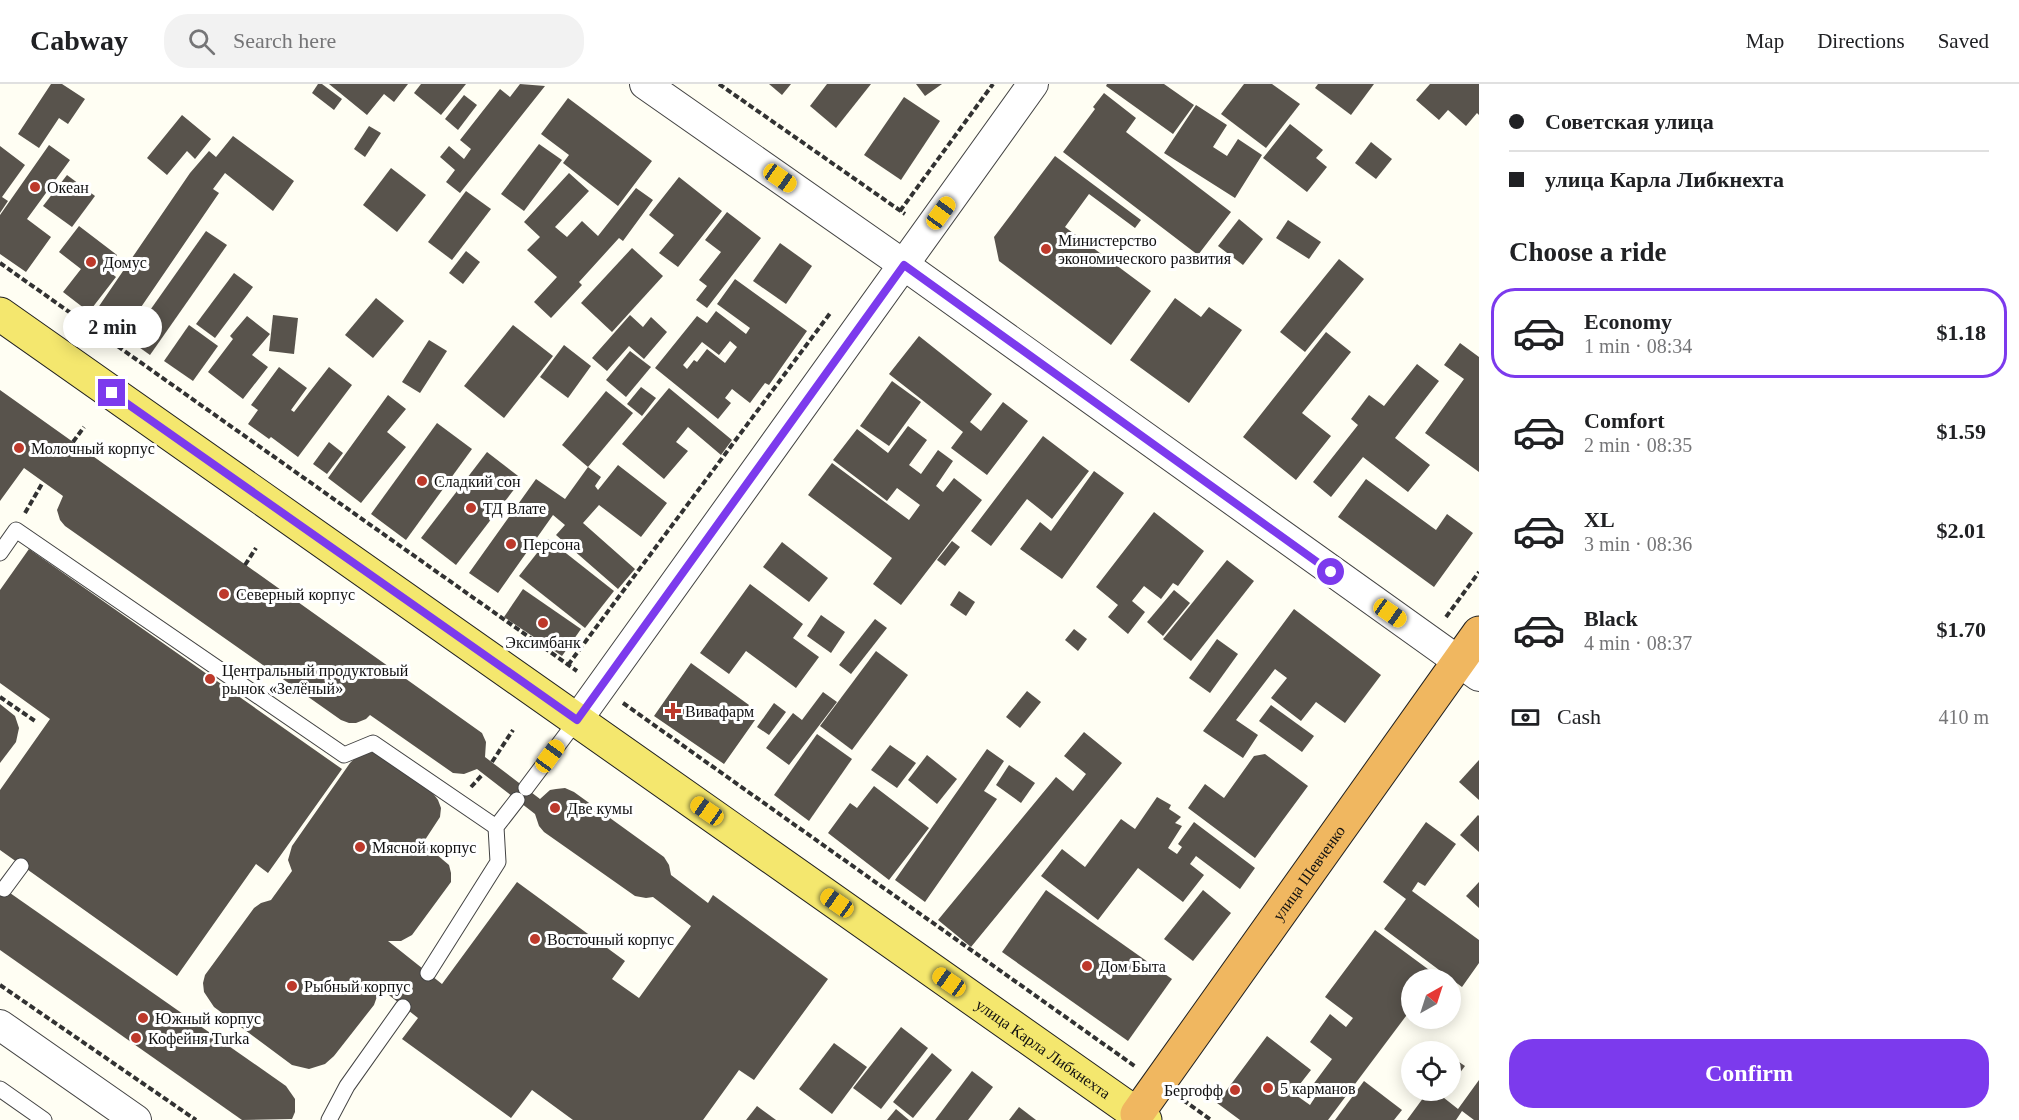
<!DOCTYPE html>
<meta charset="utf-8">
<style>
:root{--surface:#fff;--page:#f2f2f2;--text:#202124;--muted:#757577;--line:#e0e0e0;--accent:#7c3aed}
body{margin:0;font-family:"Times New Roman",serif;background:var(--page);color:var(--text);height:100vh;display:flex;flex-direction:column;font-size:22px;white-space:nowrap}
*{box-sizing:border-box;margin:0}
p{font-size:20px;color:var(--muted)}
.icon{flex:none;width:33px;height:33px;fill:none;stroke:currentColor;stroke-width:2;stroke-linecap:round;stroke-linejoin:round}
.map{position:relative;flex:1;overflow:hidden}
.sheet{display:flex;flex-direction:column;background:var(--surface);width:540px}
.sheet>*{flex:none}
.banner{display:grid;align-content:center;height:132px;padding:0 30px;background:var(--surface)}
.needle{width:39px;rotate:39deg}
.tools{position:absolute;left:1401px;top:885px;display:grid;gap:12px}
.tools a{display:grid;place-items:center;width:60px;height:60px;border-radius:50%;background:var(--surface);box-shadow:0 3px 15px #0003;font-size:30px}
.end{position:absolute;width:27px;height:27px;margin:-14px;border:8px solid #7c3aed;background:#fff;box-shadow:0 0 0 3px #fff}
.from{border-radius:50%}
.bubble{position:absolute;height:42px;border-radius:21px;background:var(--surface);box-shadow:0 3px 15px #0003;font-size:20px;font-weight:700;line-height:42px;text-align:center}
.car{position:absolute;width:18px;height:36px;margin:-18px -9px;border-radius:8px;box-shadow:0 0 4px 2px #0007;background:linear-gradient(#f5c518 24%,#345 0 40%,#f5c518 0 76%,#345 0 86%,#f5c518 0)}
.banner b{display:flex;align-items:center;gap:21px;height:57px;font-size:22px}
.banner b+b{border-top:2px solid var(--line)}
.banner i{width:15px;height:15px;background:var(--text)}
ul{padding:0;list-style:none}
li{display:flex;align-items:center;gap:18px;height:90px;margin:0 12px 9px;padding:0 18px;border:3px solid transparent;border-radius:24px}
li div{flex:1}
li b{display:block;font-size:22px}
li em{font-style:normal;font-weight:700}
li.current{border-color:var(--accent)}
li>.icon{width:54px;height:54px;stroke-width:1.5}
h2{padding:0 30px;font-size:27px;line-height:72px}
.pay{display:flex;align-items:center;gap:15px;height:66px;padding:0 30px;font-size:22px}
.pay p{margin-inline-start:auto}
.button{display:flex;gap:12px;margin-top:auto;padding:12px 30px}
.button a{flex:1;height:69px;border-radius:24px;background:var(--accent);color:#fff;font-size:24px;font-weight:700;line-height:69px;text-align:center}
header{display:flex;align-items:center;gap:36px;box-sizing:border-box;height:84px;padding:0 30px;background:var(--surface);border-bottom:2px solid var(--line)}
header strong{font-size:28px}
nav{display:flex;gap:33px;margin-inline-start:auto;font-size:21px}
.search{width:420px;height:54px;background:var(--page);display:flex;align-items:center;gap:15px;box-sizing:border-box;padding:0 21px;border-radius:24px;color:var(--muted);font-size:22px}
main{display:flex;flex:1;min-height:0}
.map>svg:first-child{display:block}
.building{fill:#58534c;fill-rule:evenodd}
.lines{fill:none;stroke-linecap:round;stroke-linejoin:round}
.lane-casing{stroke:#434343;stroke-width:17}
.street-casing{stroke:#434343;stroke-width:32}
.primary-casing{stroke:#212121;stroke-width:35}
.highway-casing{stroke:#212121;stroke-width:35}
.path{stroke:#323232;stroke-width:4;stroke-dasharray:6 3;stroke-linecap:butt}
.lane{stroke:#fff;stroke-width:15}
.street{stroke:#fff;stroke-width:30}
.primary{stroke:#f4e76e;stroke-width:33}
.highway{stroke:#f0b760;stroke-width:33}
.route{stroke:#7c3aed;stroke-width:8}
.poi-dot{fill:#bd392b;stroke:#fff;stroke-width:2}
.labels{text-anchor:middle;stroke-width:6;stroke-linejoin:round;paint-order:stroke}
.poi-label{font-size:16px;fill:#101010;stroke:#fff;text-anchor:start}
.street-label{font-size:16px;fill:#101010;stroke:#fff}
</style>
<header>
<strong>Cabway</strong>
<div class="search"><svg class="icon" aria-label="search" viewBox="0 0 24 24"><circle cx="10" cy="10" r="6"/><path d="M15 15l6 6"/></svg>Search here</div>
<nav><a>Map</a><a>Directions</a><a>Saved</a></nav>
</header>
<main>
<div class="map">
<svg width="1479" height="1036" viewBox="0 0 1479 1036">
<rect width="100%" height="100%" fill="#fffef3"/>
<!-- building -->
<g class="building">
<path d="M51,0H62L85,15L68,40L59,34L39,64L18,50Z"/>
<path d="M318,0H322L342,15L334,26L312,9Z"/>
<path d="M329,0H408L394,18L384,10L367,31Z"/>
<path d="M421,0H466L441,31L414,9Z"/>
<path d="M520,0L545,2L460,109L446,98L455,86L440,73L449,62L464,75L471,65L460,56L500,5L510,13Z"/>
<path d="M769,0H791L782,11Z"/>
<path d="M827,0H871L836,44L810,22Z"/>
<path d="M916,0H942L925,12Z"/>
<path d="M1107,0H1164L1194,21L1173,50L1106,2Z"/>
<path d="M1244,0H1272L1300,20L1266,64L1221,30Z"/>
<path d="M1318,0H1374L1351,31L1315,4Z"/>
<path d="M1430,0H1479V31L1477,29L1466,42L1448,26L1439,36L1416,16Z"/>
<path d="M1104,9L1136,34L1126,48L1231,128L1198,171L1063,68L1095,25L1093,23Z"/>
<path d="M464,11L477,21L458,46L445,35Z"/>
<path d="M904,13L940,37L901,96L864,71Z"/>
<path d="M568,14L652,77L618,122L563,79L569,71L541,50Z"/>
<path d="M1196,21L1227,41L1213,63L1227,72L1238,55L1262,71L1235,114L1164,69Z"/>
<path d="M182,31L211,55L195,75L187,67L167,91L147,74Z"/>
<path d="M1290,40L1323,66L1316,74L1327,83L1307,108L1263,74Z"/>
<path d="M369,42L381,49L365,73L354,65Z"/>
<path d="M233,52L294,97L273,127L225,89L213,105L219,109L122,251L93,231L190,89L209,67L216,73Z"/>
<path d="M1371,58L1392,75L1376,95L1355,79Z"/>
<path d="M539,60L562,76L524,127L501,110Z"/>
<path d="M49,61L70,76L27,135L51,153L26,188L0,170V131Z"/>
<path d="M0,62L25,81L2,113L8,117L0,129Z"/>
<path d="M1055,72L1141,136L1135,144L1089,110L1065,143L1151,207L1111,261L999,177L994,153Z"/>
<path d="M391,84L426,111L397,148L363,121Z"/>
<path d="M569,89L589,107L555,143L567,153L582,137L598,152L636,104L653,116L623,157L619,154L579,198L582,201L551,234L534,218L557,193L527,166L540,153L524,138Z"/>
<path d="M67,91L95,112L72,143L43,122Z"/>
<path d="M679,93L722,127L678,183L659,169L674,151L649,131Z"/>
<path d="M466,107L491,125L452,176L428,158Z"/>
<path d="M727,128L761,154L707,224L696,216L707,202L699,196L721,168L705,156Z"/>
<path d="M1239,135L1263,155L1243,181L1218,162Z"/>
<path d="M1288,136L1321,158L1309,175L1276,154Z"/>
<path d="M79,142L117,171L106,185L116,193L89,228L63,208L81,185L59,168Z"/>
<path d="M206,147L227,161L150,271L129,256Z"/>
<path d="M780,159L812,182L786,220L753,197Z"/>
<path d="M632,164L663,192L612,248L581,219Z"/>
<path d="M466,167L480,178L463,200L449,189Z"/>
<path d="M1339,175L1364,195L1305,268L1280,248Z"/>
<path d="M234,189L253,203L215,254L196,240Z"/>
<path d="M735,195L807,247L769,301L765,299L750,319L732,305L725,314L731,319L718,335L655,284L697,232L707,239L716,227L746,250L750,244L717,220ZM730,257L737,263L725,279L707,265L697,278L694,276L687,285L683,281L702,258L719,271Z"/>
<path d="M376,214L404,237L373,274L345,251Z"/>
<path d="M1175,214L1201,233L1209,223L1242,246L1189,319L1130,276Z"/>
<path d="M273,231L298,234L294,270L269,267Z"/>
<path d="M630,231L643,243L651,233L667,248L644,275L629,262L607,287L592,274Z"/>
<path d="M247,232L270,250L252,271L268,283L243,315L208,288L233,255L230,252Z"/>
<path d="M189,241L218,262L193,297L164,277Z"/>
<path d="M513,241L553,272L504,334L464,302Z"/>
<path d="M1326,248L1351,268L1302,329L1331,352L1296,396L1243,353Z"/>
<path d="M919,252L992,310L970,338L981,347L1003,318L1028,337L987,391L951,364L963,348L889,290Z"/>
<path d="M429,256L447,267L420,309L402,298Z"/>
<path d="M1460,259L1479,273V388L1425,349L1464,295L1444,281Z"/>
<path d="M564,261L591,282L568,314L540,293Z"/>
<path d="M630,267L651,283L626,313L606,296Z"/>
<path d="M1417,280L1439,297L1395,354L1430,381L1408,408L1363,373L1331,413L1313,398L1358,341L1351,335L1369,311L1384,322Z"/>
<path d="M279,283L307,304L291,326L294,328L329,283L352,301L298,373L271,353L269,355L248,340L258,326L251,321Z"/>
<path d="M892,297L921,318L889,362L860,342Z"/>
<path d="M641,303L656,314L642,332L627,320Z"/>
<path d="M669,304L732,356L721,371L688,343L676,358L688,367L664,395L622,360Z"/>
<path d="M0,306L482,649L486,658L485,673L540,715L550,706L556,705L565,704L574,708L664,773L669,781L671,791L708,819L713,811L828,895L754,996L739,986L703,1036H573L532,1006L511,1034L402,955L418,934L380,904L374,921L334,972L325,980L309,985L292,981L214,923L204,908L203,899L205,891L254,824L261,819L271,816L292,787L288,776L292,762L350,679L357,672L365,669L374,668L432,708L438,716L441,724L440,733L423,759L449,781L451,789V798L412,851L401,857H388L442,900L517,798L625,877L612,895L639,914L691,842L653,813L646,814L635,812L544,748L539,742L535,730L477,685L464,690L453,689L370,631L366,635L356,639H349L341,636L65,442L60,436L57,426L63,412L24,384L0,417Z"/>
<path d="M606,307L633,329L588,383L562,361Z"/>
<path d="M388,311L406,325L387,348L406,363L361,419L328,394Z"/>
<path d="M437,339L472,365L406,456L371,430Z"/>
<path d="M908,342L927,356L909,381L921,390L938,366L953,377L936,402L943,408L954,394L982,416L901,521L873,500L892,474L808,411L832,379L909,436L920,421L897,404L887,417L833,376L857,345L888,369Z"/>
<path d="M1043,352L1089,387L1052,435L1027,415L991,462L971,447Z"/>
<path d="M329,358L343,369L327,390L313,380Z"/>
<path d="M487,368L522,395L456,481L421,454Z"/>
<path d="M618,381L667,419L641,453L599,421L583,439L635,485L618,505L556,451L565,441L553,431L498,509L469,489L536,395L565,415L588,383L601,393L595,402L598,406Z"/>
<path d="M1094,387L1124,409L1062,495L1020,465L1040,438L1051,447Z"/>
<path d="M1366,395L1436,446L1447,430L1473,449L1434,503L1338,433Z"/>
<path d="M1154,428L1204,467L1178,502L1173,499L1161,515L1144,502L1132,517L1145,528L1128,550L1108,533L1118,521L1096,503Z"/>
<path d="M548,455L614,507L585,544L519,492Z"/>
<path d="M952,457L960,463L945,482L937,476Z"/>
<path d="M782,458L828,494L809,518L763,483Z"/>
<path d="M29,465L342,685L268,789L256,780L177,892L0,766V706L50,635L0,599V506Z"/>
<path d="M1227,476L1254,497L1191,577L1163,555Z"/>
<path d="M750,500L803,540L793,554L819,573L796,604L746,567L729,590L700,569Z"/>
<path d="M523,505L581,545L562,572L504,533Z"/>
<path d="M1174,506L1190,519L1163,552L1147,538Z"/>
<path d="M959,507L975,518L966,532L950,521Z"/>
<path d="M1294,525L1381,591L1345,639L1316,618L1301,637L1271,614L1287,594L1275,585L1236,636L1258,651L1243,674L1203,647Z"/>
<path d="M821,531L845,548L831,569L807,552Z"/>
<path d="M875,535L887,544L851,590L839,581Z"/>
<path d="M1074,545L1087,555L1078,567L1065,556Z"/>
<path d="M1217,555L1238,570L1210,609L1189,594Z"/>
<path d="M876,567L908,591L852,666L820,642Z"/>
<path d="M691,579L749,621L744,628L755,636L724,680L654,632Z"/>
<path d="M1027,607L1041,618L1020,644L1006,633Z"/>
<path d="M823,608L837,618L789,681L766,664L793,629L802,636Z"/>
<path d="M774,619L786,628L769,651L757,643Z"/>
<path d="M0,620L15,632L19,644L16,658L0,679Z"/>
<path d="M1271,621L1314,652L1302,668L1259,637Z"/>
<path d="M1084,648L1122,679L971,863L938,836L1056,693L1073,707L1086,690L1064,672Z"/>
<path d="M817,650L852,675L809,737L774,711Z"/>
<path d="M890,661L916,679L897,704L871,686Z"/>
<path d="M987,665L1004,677L984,707L997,715L925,818L895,796Z"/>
<path d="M1265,670L1308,702L1255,774L1188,724L1205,700L1224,714L1254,672Z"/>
<path d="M927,671L957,695L937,720L908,696Z"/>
<path d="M1479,676V716L1459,698Z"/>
<path d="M1009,681L1035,699L1021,719L996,701Z"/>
<path d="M874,702L929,744L889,796L828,749L850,719L857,724Z"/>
<path d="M1157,713L1171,721L1169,725L1181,733L1175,739L1182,742L1168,764L1177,770L1182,763L1178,760L1194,738L1255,784L1240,805L1196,772L1190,780L1204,791L1183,818L1138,784L1098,836L1041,792L1062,765L1085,783L1121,735L1135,745Z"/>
<path d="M1478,731L1479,732V768L1460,751Z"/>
<path d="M1426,738L1456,760L1425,802L1418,798L1412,807L1479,856V879L1462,903L1384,845L1406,815L1383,798Z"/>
<path d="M1479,798V824L1466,812Z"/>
<path d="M0,802L286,1002L295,1015V1028L292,1035L242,1036L0,866Z"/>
<path d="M1046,806L1172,895L1128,957L1002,868Z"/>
<path d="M1203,806L1231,829L1193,877L1164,855Z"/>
<path d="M1375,846L1436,891L1433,896H1412V924L1328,1036H1240L1217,1019L1267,952L1311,986L1293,1009L1310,1021L1319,1007L1312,1002L1332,975L1310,958L1330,930L1346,943L1353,934L1325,913Z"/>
<path d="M901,943L928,964L881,1025L853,1004Z"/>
<path d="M834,959L867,983L832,1030L799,1005Z"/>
<path d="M932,969L952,986L913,1034L893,1018Z"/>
<path d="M1450,972L1465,982L1453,998L1450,996Z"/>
<path d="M972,987L993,1003L968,1036H935Z"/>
<path d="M1479,996V1036H1474L1462,1027L1456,1036H1407L1429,1006H1434L1458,1025Z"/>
<path d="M1364,997L1402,1026L1394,1036H1335Z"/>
<path d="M757,1022L776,1036H746Z"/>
<path d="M1019,1023L1036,1036H1009Z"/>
<path d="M896,1025L909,1036H887Z"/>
</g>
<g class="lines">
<!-- lane casing -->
<g class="lane-casing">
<g id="lane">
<path d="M0,469L16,446L344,671L373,659L496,743"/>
<path d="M526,704L577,636"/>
<path d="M4,805L21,782"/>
<path d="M428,889L498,778L496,743L517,716"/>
<path d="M0,1005L44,1036"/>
<path d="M329,1036L347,1002L403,923"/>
</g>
</g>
<!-- street casing -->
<g class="street-casing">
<g id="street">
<path d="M645,0L904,181L1479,592"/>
<path d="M577,636L1033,0"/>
<path d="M0,941L136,1036"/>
</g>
</g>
<!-- primary casing -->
<g class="primary-casing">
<g id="primary">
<path id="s1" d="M0,230L1145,1036"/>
</g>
</g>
<!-- highway casing -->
<g class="highway-casing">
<g id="highway">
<path id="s2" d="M1137,1030L1479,549"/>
</g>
</g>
<!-- path -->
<g class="path">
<path d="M719,0L905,130"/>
<path d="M900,127L993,0"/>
<path d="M0,179L577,587"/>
<path d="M73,358L84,343"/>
<path d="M25,429L43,398"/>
<path d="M245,481L256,464"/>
<path d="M1446,533L1479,488"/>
<path d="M568,581L831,228"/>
<path d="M0,613L35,637"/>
<path d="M623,619L1136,983"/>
<path d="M492,678L513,646"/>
<path d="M471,703L483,690"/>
<path d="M0,901L196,1036"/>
<path d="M1183,1016L1211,1036"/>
</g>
<!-- lane -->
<use href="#lane" class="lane"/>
<!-- street -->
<use href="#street" class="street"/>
<!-- primary -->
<use href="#primary" class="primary"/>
<!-- highway -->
<use href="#highway" class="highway"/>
</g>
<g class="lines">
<!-- route -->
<path class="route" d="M112,309L577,636L904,181L1331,488"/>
</g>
<!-- markers -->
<g class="poi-dot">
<circle cx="35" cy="103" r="6"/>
<circle cx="1046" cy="165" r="6"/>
<circle cx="91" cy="178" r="6"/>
<circle cx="19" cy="364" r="6"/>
<circle cx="422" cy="397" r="6"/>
<circle cx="471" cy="424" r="6"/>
<circle cx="511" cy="460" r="6"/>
<circle cx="224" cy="510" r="6"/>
<circle cx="543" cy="539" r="6"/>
<circle cx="210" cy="595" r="6"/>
<path d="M670 618h6v6h6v6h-6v6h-6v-6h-6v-6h6z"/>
<circle cx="555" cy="724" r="6"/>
<circle cx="360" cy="763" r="6"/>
<circle cx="535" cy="855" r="6"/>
<circle cx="1087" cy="882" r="6"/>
<circle cx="292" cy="902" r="6"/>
<circle cx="143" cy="934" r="6"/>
<circle cx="136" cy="954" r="6"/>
<circle cx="1268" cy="1004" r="6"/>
<circle cx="1235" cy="1006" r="6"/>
</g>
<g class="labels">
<!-- poi labels -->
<g class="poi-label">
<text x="47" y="109">Океан</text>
<text x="1058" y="162">Министерство<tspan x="1058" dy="18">экономического развития</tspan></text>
<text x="103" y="184">Домус</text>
<text x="31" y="370">Молочный корпус</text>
<text x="434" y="403">Сладкий сон</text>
<text x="483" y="430">ТД Влате</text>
<text x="523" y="466">Персона</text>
<text x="236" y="516">Северный корпус</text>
<text x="543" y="564" text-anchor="middle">Эксимбанк</text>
<text x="222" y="592">Центральный продуктовый<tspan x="222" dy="18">рынок «Зелёный»</tspan></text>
<text x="685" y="633">Вивафарм</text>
<text x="567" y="730">Две кумы</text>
<text x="372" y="769">Мясной корпус</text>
<text x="547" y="861">Восточный корпус</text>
<text x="1099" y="888">Дом Быта</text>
<text x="304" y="908">Рыбный корпус</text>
<text x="155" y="940">Южный корпус</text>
<text x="148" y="960">Кофейня Turka</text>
<text x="1280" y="1010">5 карманов</text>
<text x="1223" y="1012" text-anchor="end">Бергофф</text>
</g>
<!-- street labels -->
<g class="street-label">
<text dy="6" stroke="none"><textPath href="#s2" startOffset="296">улица Шевченко</textPath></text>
<text dy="6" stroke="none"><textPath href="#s1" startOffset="1276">улица Карла Либкнехта</textPath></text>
</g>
</g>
</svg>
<div class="tools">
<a><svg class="needle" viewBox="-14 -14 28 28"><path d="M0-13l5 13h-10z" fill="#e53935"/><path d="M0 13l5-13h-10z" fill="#757577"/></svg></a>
<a><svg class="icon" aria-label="locate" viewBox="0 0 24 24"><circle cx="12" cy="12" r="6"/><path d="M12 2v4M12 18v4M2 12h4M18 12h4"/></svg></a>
</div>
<i class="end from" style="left:1331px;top:488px"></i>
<i class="end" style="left:112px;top:309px"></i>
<div class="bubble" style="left:63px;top:222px;width:99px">2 min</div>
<i class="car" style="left:780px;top:94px;rotate:125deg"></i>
<i class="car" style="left:941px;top:129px;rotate:36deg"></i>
<i class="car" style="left:1390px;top:529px;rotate:125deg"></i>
<i class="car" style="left:550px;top:672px;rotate:36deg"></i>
<i class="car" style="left:707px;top:727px;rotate:305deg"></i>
<i class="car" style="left:837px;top:819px;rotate:305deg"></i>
<i class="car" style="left:949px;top:898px;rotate:305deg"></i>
</div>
<section class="sheet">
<div class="banner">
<b><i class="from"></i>Советская улица</b>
<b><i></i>улица Карла Либкнехта</b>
</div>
<h2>Choose a ride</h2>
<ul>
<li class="current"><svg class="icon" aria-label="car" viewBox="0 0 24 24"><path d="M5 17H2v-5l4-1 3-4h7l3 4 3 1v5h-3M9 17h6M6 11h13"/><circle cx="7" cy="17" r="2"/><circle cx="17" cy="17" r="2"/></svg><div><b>Economy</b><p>1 min · 08:34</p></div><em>$1.18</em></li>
<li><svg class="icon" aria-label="car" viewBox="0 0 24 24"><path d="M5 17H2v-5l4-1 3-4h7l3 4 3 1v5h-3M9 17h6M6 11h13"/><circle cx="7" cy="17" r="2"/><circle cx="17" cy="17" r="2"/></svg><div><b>Comfort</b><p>2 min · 08:35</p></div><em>$1.59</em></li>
<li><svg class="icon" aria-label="car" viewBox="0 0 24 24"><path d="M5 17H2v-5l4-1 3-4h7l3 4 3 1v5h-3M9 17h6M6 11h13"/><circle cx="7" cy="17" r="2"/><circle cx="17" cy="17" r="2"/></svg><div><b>XL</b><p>3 min · 08:36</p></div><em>$2.01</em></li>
<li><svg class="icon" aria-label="car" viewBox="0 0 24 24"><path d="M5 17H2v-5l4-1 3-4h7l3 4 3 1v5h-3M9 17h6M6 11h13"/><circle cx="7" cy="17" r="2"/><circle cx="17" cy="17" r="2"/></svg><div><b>Black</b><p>4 min · 08:37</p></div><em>$1.70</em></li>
</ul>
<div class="pay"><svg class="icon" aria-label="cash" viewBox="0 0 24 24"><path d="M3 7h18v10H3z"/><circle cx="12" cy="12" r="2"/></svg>Cash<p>410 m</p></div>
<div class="button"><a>Confirm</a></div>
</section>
</main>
